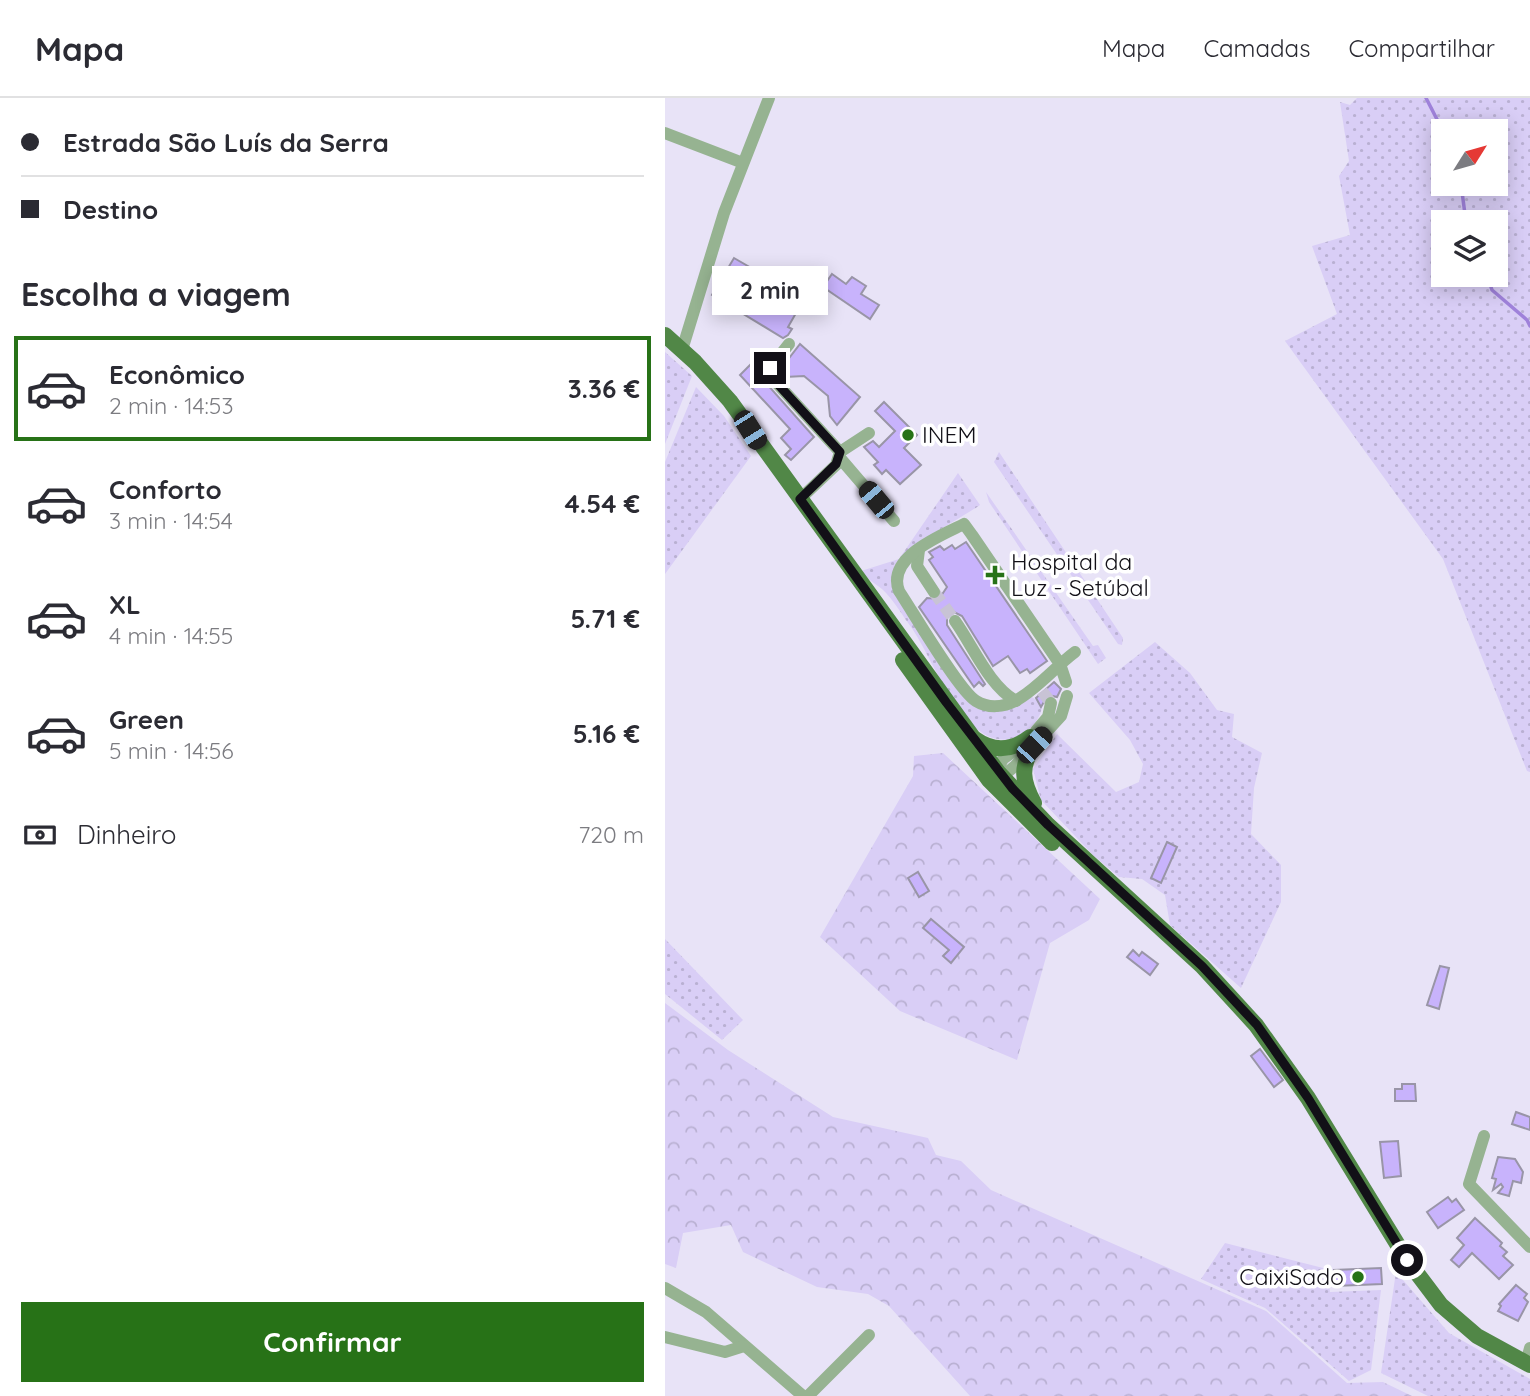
<!DOCTYPE html>
<html lang="pt">
<meta charset="utf-8">
<style>
:root{--surface:#fff;--page:#f7f7f7;--text:#2b2b33;--muted:#7c7c81;--line:#e1e1e2;--accent:#277217}
body{margin:0;font-family:Quicksand,sans-serif;background:var(--page);color:var(--text);height:100vh;display:flex;flex-direction:column;font-size:26px;white-space:nowrap}
*{box-sizing:border-box;margin:0}
p{font-size:23px;color:var(--muted)}
.icon{flex:none;width:38px;height:38px;fill:none;stroke:currentColor;stroke-width:2;stroke-linecap:round;stroke-linejoin:round}
.map{position:relative;flex:1;overflow:hidden}
.panel{display:flex;flex-direction:column;background:var(--surface);width:665px}
.panel>*{flex:none}
.hud{display:grid;align-content:center;height:154px;padding:0 21px;background:var(--surface)}
.needle{width:46px;rotate:53deg}
.controls{position:absolute;left:766px;top:21px;display:grid;gap:14px}
.controls a{display:grid;place-items:center;width:77px;height:77px;border-radius:0px;background:var(--surface);box-shadow:0 4px 18px #0003;font-size:35px}
.end{position:absolute;width:32px;height:32px;margin:-16px;border:9px solid #121017;background:#fff;box-shadow:0 0 0 4px #fff}
.from{border-radius:50%}
.bubble{position:absolute;height:49px;border-radius:0px;background:var(--surface);box-shadow:0 4px 18px #0003;font-size:23px;font-weight:700;line-height:49px;text-align:center}
.car{position:absolute;width:21px;height:42px;margin:-21px -10px;border-radius:9px;box-shadow:0 0 5px 2px #0007;background:linear-gradient(#222 24%,#8ab4d8 0 40%,#222 0 76%,#8ab4d8 0 86%,#222 0)}
.hud b{display:flex;align-items:center;gap:24px;height:66px;font-size:26px}
.hud b+b{border-top:2px solid var(--line)}
.hud i{width:18px;height:18px;background:var(--text)}
ul{padding:0;list-style:none}
li{display:flex;align-items:center;gap:21px;height:105px;margin:0 14px 10px;padding:0 7px;border:4px solid transparent;border-radius:0px}
li div{flex:1}
li b{display:block;font-size:26px}
li em{font-style:normal;font-weight:700}
li.on{border-color:var(--accent)}
li>.icon{width:63px;height:63px;stroke-width:1.5}
h2{padding:0 21px;font-size:32px;line-height:84px}
.pay{display:flex;align-items:center;gap:18px;height:77px;padding:0 21px;font-size:26px}
.pay p{margin-inline-start:auto}
.action{display:flex;gap:14px;margin-top:auto;padding:14px 21px}
.action a{flex:1;height:80px;border-radius:0px;background:var(--accent);color:#fff;font-size:28px;font-weight:700;line-height:80px;text-align:center}
header{display:flex;align-items:center;gap:42px;box-sizing:border-box;height:98px;padding:0 35px;background:var(--surface);border-bottom:2px solid var(--line)}
header strong{font-size:33px}
nav{display:flex;gap:38px;margin-inline-start:auto;font-size:24px}
main{display:flex;flex:1;min-height:0}
.map>svg:first-child{display:block}
.grass{fill:url(#grass-dots);fill-rule:evenodd}
.forest{fill:url(#forest-crowns)}
.lines{fill:none;stroke-linecap:round;stroke-linejoin:round}
.stream{stroke:#9f82da;stroke-width:3.5}
.building{fill:#c8b3fc;stroke:#9995a7;stroke-width:2}
.minor-tunnel{stroke:#c8c3d5;stroke-width:12;stroke-dasharray:12 6;stroke-linecap:butt}
.minor{stroke:#96b391;stroke-width:12}
.major{stroke:#518747;stroke-width:16}
.route{stroke:#121017;stroke-width:9}
.poi-dot{fill:#277217;stroke:#fff;stroke-width:2.5}
.labels{text-anchor:middle;stroke-width:7;stroke-linejoin:round;paint-order:stroke}
.poi-label{font-size:23px;fill:#121017;stroke:#fff;text-anchor:start}
</style>
<header>
<strong>Mapa</strong>
<nav><a>Mapa</a><a>Camadas</a><a>Compartilhar</a></nav>
</header>
<main>
<section class="panel">
<div class="hud">
<b><i class="from"></i>Estrada São Luís da Serra</b>
<b><i></i>Destino</b>
</div>
<h2>Escolha a viagem</h2>
<ul>
<li class="on"><svg class="icon" aria-label="car" viewBox="0 0 24 24"><path d="M5 17H2v-5l4-1 3-4h7l3 4 3 1v5h-3M9 17h6M6 11h13"/><circle cx="7" cy="17" r="2"/><circle cx="17" cy="17" r="2"/></svg><div><b>Econômico</b><p>2 min · 14:53</p></div><em>3.36 €</em></li>
<li><svg class="icon" aria-label="car" viewBox="0 0 24 24"><path d="M5 17H2v-5l4-1 3-4h7l3 4 3 1v5h-3M9 17h6M6 11h13"/><circle cx="7" cy="17" r="2"/><circle cx="17" cy="17" r="2"/></svg><div><b>Conforto</b><p>3 min · 14:54</p></div><em>4.54 €</em></li>
<li><svg class="icon" aria-label="car" viewBox="0 0 24 24"><path d="M5 17H2v-5l4-1 3-4h7l3 4 3 1v5h-3M9 17h6M6 11h13"/><circle cx="7" cy="17" r="2"/><circle cx="17" cy="17" r="2"/></svg><div><b>XL</b><p>4 min · 14:55</p></div><em>5.71 €</em></li>
<li><svg class="icon" aria-label="car" viewBox="0 0 24 24"><path d="M5 17H2v-5l4-1 3-4h7l3 4 3 1v5h-3M9 17h6M6 11h13"/><circle cx="7" cy="17" r="2"/><circle cx="17" cy="17" r="2"/></svg><div><b>Green</b><p>5 min · 14:56</p></div><em>5.16 €</em></li>
</ul>
<div class="pay"><svg class="icon" aria-label="cash" viewBox="0 0 24 24"><path d="M3 7h18v10H3z"/><circle cx="12" cy="12" r="2"/></svg>Dinheiro<p>720 m</p></div>
<div class="action"><a>Confirmar</a></div>
</section>
<div class="map">
<svg width="865" height="1298" viewBox="0 0 865 1298">
<defs>
<pattern id="grass-dots" width="8" height="8" patternUnits="userSpaceOnUse" patternTransform="scale(1.75)"><rect width="8" height="8" fill="#d9cef6"/><path d="M2 2h.1M6 6h.1" fill="none" stroke="#b9b0d2" stroke-width="1.8" stroke-linecap="round"/></pattern>
<pattern id="forest-crowns" width="20" height="18" patternUnits="userSpaceOnUse" patternTransform="scale(1.75)"><rect width="20" height="18" fill="#d9cef6"/><path d="M2 6a3 3 0 1 1 6 0M12 15a3 3 0 1 1 6 0" fill="none" stroke="#b9b0d2"/></pattern>
</defs>
<rect width="100%" height="100%" fill="#e8e3f7"/>
<!-- grass -->
<g class="grass">
<path d="M692,0H865V674L862,673L778,461L620,243L672,216L647,148L685,137L674,78L684,63L675,4L685,7ZM779,33H831V86H779ZM779,124H831V177H779Z"/>
<path d="M0,254L27,278L0,346Z"/>
<path d="M31,289L59,318L86,358L0,476V364Z"/>
<path d="M334,354L458,540L457,547L453,546L329,364Z"/>
<path d="M293,375L315,407C291,424 223,455 227,488L312,607L367,599L377,606C378,616 369,627 362,633C306,673 270,562 246,529C237,517 228,501 217,491C209,485 202,481 196,473L234,461Z"/>
<path d="M321,394L428,548L433,547L441,560L433,566L324,404Z"/>
<path d="M490,544L525,575L552,612L569,616L567,639L597,655L589,690L586,736L616,767V804L576,890L505,827L500,797L477,781L454,779L428,757L376,702L368,671L392,636L451,694L474,684L478,666L465,642L424,595Z"/>
<path d="M0,841L78,922L57,942L0,896Z"/>
<path d="M560,1145L662,1171L665,1194L716,1192L706,1272L684,1283L600,1210L536,1181Z"/>
<path d="M731,1174L784,1235L865,1281V1298H763L716,1275Z"/>
</g>
<!-- forest -->
<g class="forest">
<path d="M278,655L435,801L424,822L385,845L352,962L235,913L155,839L248,678L249,658Z"/>
<path d="M0,905L63,952L168,1019L263,1040L271,1057L296,1063L326,1092L601,1213L682,1285L718,1284L747,1298H305L224,1208L203,1196L152,1189L78,1154L66,1127L18,1135L11,1170L0,1166Z"/>
</g>
<g class="lines">
<!-- stream -->
<g class="stream">
<path d="M761,0L779,35"/>
<path d="M796,86L801,124"/>
<path d="M822,177L827,192L862,222L865,228"/>
</g>
</g>
<!-- building -->
<g class="building">
<path d="M69,160L124,192L120,199L135,208L123,229L127,231L123,237L118,240L47,197Z"/>
<path d="M167,176L181,186L187,179L201,188L196,196L214,207L205,221L158,189Z"/>
<path d="M135,246L195,299L172,327L165,318L163,298L139,278L120,279L116,276L115,272Z"/>
<path d="M85,267L149,339L126,362L120,357L126,351L116,340L125,331L75,277Z"/>
<path d="M219,304L252,337L239,350L256,367L235,386L221,372L217,376L209,367L213,364L199,349L208,343L214,349L230,333L210,313Z"/>
<path d="M301,444L382,563L365,575L362,571L355,575L343,558L328,568L297,518L289,514L282,520V527L320,586L318,588L314,584L309,589L254,509L262,500L274,501L282,489L264,462L268,459L264,454L275,448L279,452L287,447L290,451Z"/>
<path d="M389,584L396,591L392,599L383,597L376,609L371,600Z"/>
<path d="M502,744L512,749L496,785L486,780Z"/>
<path d="M253,774L264,793L254,799L243,780Z"/>
<path d="M266,821L299,849L286,865L278,858L284,852L258,830Z"/>
<path d="M468,852L474,858L477,854L493,866L485,877L462,859Z"/>
<path d="M775,868L784,870L774,911L762,907Z"/>
<path d="M595,951L618,982L609,989L586,958Z"/>
<path d="M737,986H750L751,1003H730V991H737Z"/>
<path d="M851,1014L865,1019V1032L847,1026Z"/>
<path d="M733,1043L736,1078L719,1080L715,1044Z"/>
<path d="M833,1059L850,1061L858,1074L856,1085L848,1083L844,1098L833,1095L838,1089L836,1086L828,1092L831,1081L827,1080Z"/>
<path d="M783,1099L787,1104L791,1101L799,1112L773,1130L762,1114Z"/>
<path d="M810,1120L837,1145L835,1148L842,1154L838,1158L848,1167L834,1181L807,1155L794,1169L786,1162L799,1147L792,1140Z"/>
<path d="M716,1170L717,1186L670,1188L669,1172Z"/>
<path d="M851,1187L862,1196L859,1200L863,1204L853,1223L833,1213L836,1208L834,1206Z"/>
</g>
<g class="lines">
<!-- minor-tunnel -->
<g class="minor-tunnel">
<path d="M269,494L290,523"/>
<path d="M377,593L386,605"/>
</g>
<!-- minor -->
<g class="minor">
<path d="M0,35L78,65"/>
<path d="M124,246L105,270L109,282L175,354L171,367L135,401"/>
<path d="M17,252L59,115L104,0"/>
<path d="M175,354L204,335"/>
<path d="M175,360L229,423"/>
<path d="M254,452L252,468L269,494"/>
<path d="M290,523C308,548 324,588 351,603"/>
<path d="M401,584L395,566L307,437L299,426C275,438 221,459 234,493C248,514 294,593 311,603C324,611 339,609 352,602C373,590 390,569 410,554"/>
<path d="M371,633L383,619L386,605"/>
<path d="M333,674L344,673L350,668L396,618L402,598"/>
<path d="M329,677L338,661L356,648"/>
<path d="M819,1038L804,1086L865,1149"/>
<path d="M0,1190L41,1214L138,1298"/>
<path d="M0,1239L60,1254L79,1248"/>
<path d="M861,1265L865,1250"/>
<path d="M143,1298L204,1237"/>
</g>
<!-- major -->
<g class="major">
<path d="M0,237L30,264L65,303L333,674L383,727L537,868L591,927L643,1000L742,1162L776,1207L812,1238L865,1267"/>
<path d="M238,562L324,682L387,745"/>
<path d="M310,641C328,654 347,653 365,639"/>
<path d="M369,647C355,669 357,683 369,705"/>
</g>
</g>
<g class="lines">
<!-- route -->
<path class="route" d="M105,270L109,282L175,354L171,366L135,401L281,604L347,690L383,727L537,868L592,927L643,1000L742,1162"/>
</g>
<!-- markers -->
<g class="poi-dot">
<circle cx="243" cy="337" r="7"/>
<path d="M326.5 466.5h7v7h7v7h-7v7h-7v-7h-7v-7h7z"/>
<circle cx="693" cy="1179" r="7"/>
</g>
<g class="labels">
<!-- poi labels -->
<g class="poi-label">
<text x="257" y="345">INEM</text>
<text x="346" y="472">Hospital da<tspan x="346" dy="26">Luz - Setúbal</tspan></text>
<text x="679" y="1187" text-anchor="end">CaixiSado</text>
</g>
</g>
</svg>
<div class="controls">
<a><svg class="needle" viewBox="-14 -14 28 28"><path d="M0-13l5 13h-10z" fill="#e53935"/><path d="M0 13l5-13h-10z" fill="#7c7c81"/></svg></a>
<a><svg class="icon" aria-label="layers" viewBox="0 0 24 24"><path d="M12 4l9 5-9 5-9-5zM3 14l9 5 9-5"/></svg></a>
</div>
<i class="end from" style="left:742px;top:1162px"></i>
<i class="end" style="left:105px;top:270px"></i>
<div class="bubble" style="left:47px;top:168px;width:116px">2 min</div>
<i class="car" style="left:85px;top:332px;rotate:148deg"></i>
<i class="car" style="left:211px;top:402px;rotate:320deg"></i>
<i class="car" style="left:369px;top:647px;rotate:43deg"></i>
</div>
</main>
